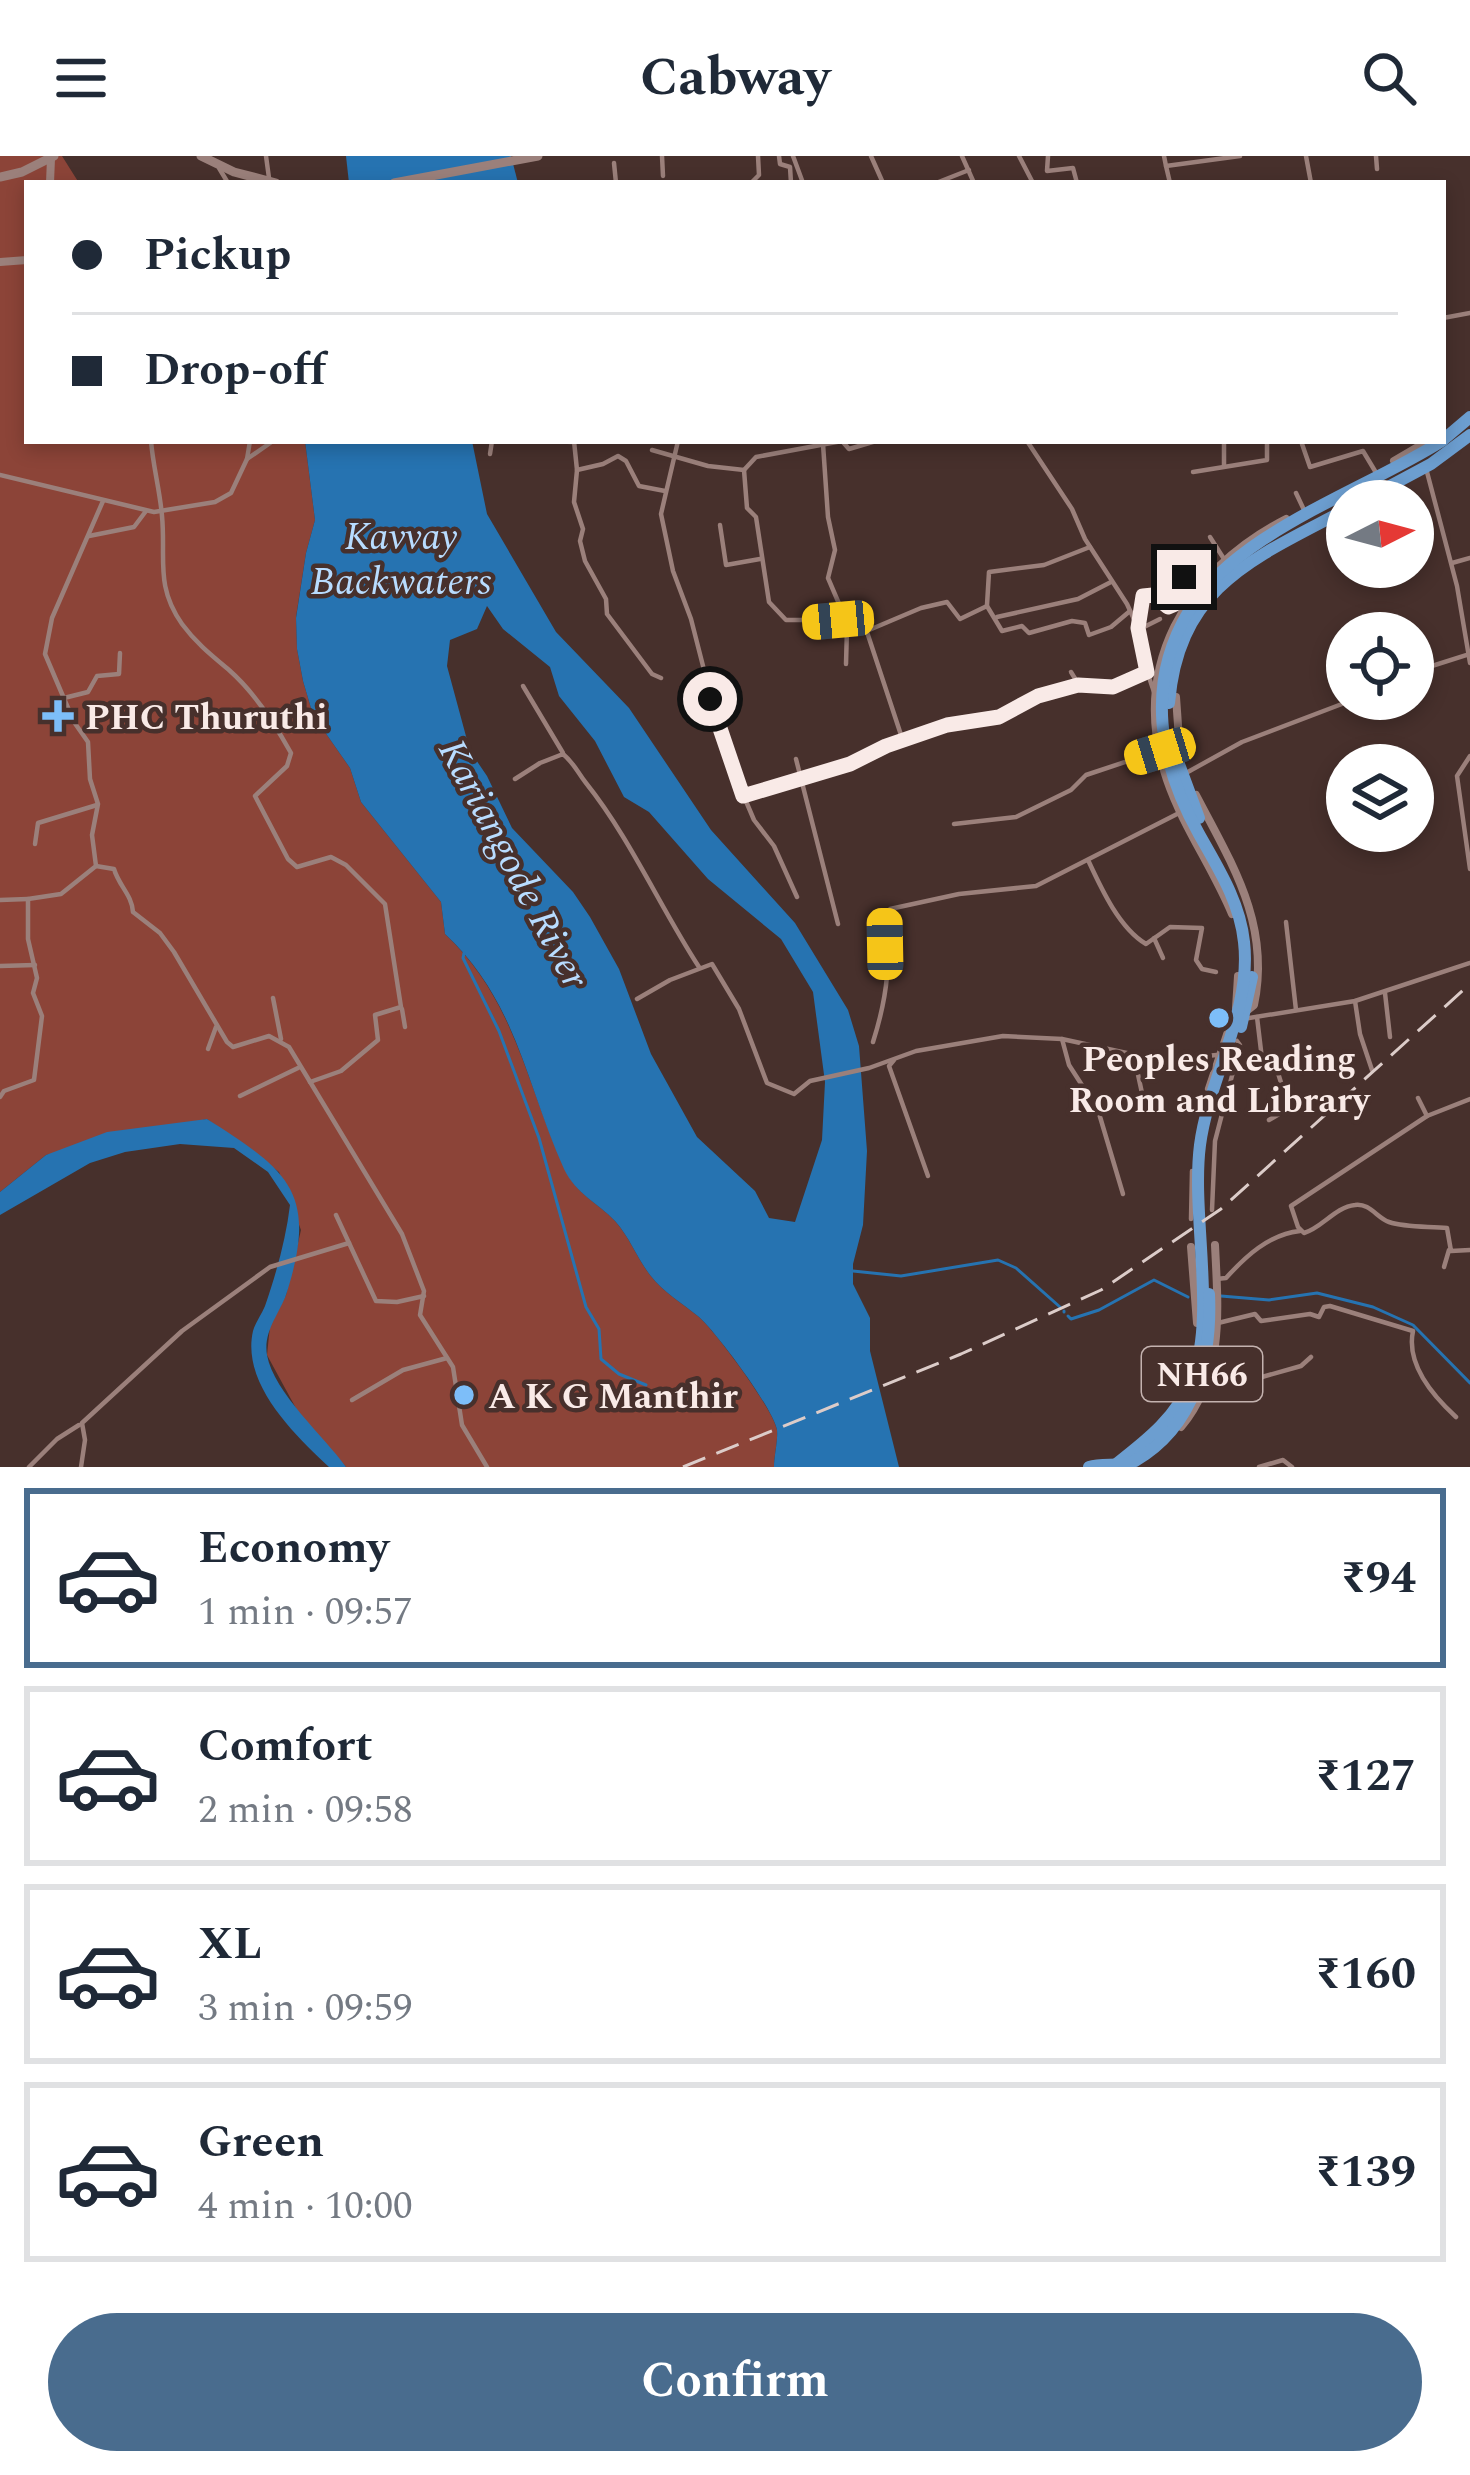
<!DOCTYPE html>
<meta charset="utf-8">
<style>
:root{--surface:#fff;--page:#f6f6f7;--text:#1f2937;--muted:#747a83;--line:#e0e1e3;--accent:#496c8e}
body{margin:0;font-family:Spectral,serif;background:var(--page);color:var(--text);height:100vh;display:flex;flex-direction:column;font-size:45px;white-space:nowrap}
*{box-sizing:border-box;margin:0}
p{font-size:39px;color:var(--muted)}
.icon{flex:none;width:66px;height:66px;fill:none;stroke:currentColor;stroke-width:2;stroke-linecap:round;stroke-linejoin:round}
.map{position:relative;height:1311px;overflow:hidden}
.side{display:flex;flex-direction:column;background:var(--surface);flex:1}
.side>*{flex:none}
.guide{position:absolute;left:24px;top:24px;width:1422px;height:264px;border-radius:0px;box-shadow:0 6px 18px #0003;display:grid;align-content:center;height:264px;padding:0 48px;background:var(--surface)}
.needle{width:78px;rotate:84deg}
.controls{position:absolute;left:1326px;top:324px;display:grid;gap:24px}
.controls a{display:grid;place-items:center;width:108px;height:108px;border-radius:50%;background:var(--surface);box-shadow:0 6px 18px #0003;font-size:60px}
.end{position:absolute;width:54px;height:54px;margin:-27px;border:15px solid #f9eae7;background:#111;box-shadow:0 0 0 6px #111}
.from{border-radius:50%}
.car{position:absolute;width:36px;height:72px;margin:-36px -18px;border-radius:15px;box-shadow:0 0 9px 3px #0007;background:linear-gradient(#f5c518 24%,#345 0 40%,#f5c518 0 76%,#345 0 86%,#f5c518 0)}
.guide b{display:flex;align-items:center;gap:42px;height:114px;font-size:45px}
.guide b+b{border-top:3px solid var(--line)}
.guide i{width:30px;height:30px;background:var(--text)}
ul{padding:21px 0 0;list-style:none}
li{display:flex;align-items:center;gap:36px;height:180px;margin:0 24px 18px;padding:0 24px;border:6px solid var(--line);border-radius:0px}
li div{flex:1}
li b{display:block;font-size:45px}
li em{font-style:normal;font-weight:700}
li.selected{border-color:var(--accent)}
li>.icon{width:108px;height:108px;stroke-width:1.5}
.cta{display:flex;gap:24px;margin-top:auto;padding:24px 48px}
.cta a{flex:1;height:138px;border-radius:72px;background:var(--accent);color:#fff;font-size:48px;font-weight:700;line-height:138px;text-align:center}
header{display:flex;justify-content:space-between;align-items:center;height:156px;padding:0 48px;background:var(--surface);font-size:54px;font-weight:700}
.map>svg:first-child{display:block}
.green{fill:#8c4438}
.water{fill:#2673b1;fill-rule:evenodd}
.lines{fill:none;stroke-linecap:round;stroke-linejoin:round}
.stream{stroke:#2673b1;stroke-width:3}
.minor{stroke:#9b807b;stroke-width:4.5}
.tertiary{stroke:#9b807b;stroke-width:8}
.secondary{stroke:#9b807b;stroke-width:9}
.trunk{stroke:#6c9ed0;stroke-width:12}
.rail{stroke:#dcccc9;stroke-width:3;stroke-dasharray:24 12;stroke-linecap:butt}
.route{stroke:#f9eae7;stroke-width:15}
.poi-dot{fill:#7dbef9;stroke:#47302c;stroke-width:4.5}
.labels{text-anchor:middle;stroke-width:9;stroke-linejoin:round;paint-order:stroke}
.shield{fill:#47302c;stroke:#c4b2af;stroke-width:3}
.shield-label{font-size:33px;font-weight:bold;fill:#f9eae7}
.poi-label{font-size:36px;font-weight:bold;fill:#f9eae7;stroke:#47302c;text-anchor:start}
.water-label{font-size:39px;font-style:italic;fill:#b8dcff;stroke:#47302c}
</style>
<header><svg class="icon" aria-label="menu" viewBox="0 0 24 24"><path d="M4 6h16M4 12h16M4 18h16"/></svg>Cabway<svg class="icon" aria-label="search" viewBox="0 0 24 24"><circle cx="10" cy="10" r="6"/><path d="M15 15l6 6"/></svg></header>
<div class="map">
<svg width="1470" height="1311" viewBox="0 0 1470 1311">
<rect width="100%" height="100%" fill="#47302c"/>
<!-- green -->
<path class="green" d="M0,0H62L79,27H27V285H305L315,364L306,397L296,461L297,493L303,525L313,559L350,612L361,646L441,746L445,778C516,845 526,929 565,1013C576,1038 598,1047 615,1065C630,1082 637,1102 650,1119C664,1137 682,1147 699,1161C716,1176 773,1253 777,1274C778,1285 774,1300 774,1311H346L298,1256L267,1199L270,1170L286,1139L301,1074L279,1016L207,963L46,999L0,1036Z"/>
<!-- water -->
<g class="water">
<path d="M346,0H511L518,27H349Z"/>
<path d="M305,285H472L487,358L556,476L629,552L711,674L795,767L848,854L859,890L867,995L863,1069L853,1108V1128L870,1162V1195L899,1311H774C774,1300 778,1285 777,1274C773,1252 716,1176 699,1161C682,1147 664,1137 650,1119C637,1102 630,1082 615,1065C598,1047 576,1038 564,1013C526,929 517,845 445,778L441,746L361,646L350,612L313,559L303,525L297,493L296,462L306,397L315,364ZM487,450L503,473L550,511L559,540L595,585L624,641L649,656L708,723L781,783L813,836L825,926L822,984L795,1066L769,1062L755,1035L697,981L651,898L619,813L590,761L573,736L512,672L487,620L470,595L447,510L450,484L477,473Z"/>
<path d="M207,963C289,1015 319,1037 286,1139C279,1158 263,1176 267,1199C274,1237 324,1280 346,1311H329C295,1279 241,1228 253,1175C255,1167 262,1158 265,1150C276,1118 286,1083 290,1049L268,1016L234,992L180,988L125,996L90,1007L0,1059V1036L46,999L107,976Z"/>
</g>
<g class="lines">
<!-- stream -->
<g class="stream">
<path d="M464,797L463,802L499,875L539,982L586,1151L599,1173L601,1203L619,1218L646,1229"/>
<path d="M853,1115L901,1120L998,1104L1016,1112L1060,1151"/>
<path d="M1221,1140L1269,1144L1317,1137L1373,1151L1413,1169L1470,1227"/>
<path d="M1064,1155V1156"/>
<path d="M1068,1160L1071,1163L1099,1154L1154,1124L1188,1141"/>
</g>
<!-- minor -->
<g class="minor">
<path d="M266,0L269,22"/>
<path d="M662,0L663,20"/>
<path d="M779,0L780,8L790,11L791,27"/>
<path d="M793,0L803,27"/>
<path d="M871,0L883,27"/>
<path d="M962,0L974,27"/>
<path d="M1019,0L1033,27"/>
<path d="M1048,0L1047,15L1073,12L1077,27"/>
<path d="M1164,0L1166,10L1240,0"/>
<path d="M1306,0L1311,27"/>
<path d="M1376,0L1377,13"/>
<path d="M614,7L616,27"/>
<path d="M1166,10L1170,27"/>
<path d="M219,12L228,27"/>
<path d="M751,27L759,19L758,0"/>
<path d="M936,27L969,14"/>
<path d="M1443,162L1470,157"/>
<path d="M151,285C153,310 160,335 162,360C166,402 155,430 182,468C196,487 211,499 229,514C254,536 275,568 291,597L287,610L255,640L288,703L297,711L331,701L346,709L385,748L401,851L375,859L378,884L341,915L310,926"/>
<path d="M547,285L574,286"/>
<path d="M574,285L577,314"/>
<path d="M678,285L661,358L673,415L691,463L725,596L754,664L774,690L797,741"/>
<path d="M842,285L849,293L876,285"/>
<path d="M1027,285L1072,353L1085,383L1127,448L1138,472"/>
<path d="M1224,285V309"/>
<path d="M1301,285L1310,311L1363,295L1375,315"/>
<path d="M823,288L828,361L835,394L828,422L840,450L841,463"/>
<path d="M652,294L708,310L744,314L756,301L842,285"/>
<path d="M490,298L492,285"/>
<path d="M247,303L250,285"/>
<path d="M744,314L747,352L756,361L769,446L786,464H838L851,473L869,474L921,452L947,446L960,463L987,450L1002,475L1022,470L1029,477L1072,465L1085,467L1089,479L1111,471L1130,455"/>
<path d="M1193,316L1267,304V285"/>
<path d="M1427,316L1457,430L1470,507"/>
<path d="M0,319L154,356L215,346L231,337L247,303L273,285"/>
<path d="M1296,337L1304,354"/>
<path d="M720,369L726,409L760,403"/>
<path d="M89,380L134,371L146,355"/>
<path d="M1210,381L1224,403"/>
<path d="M1452,407L1470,402"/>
<path d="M987,449L989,416L1044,409L1090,391"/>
<path d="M997,461L1078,443L1111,426"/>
<path d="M866,473L903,585"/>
<path d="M1138,474L1160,463"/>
<path d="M846,508L847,472"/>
<path d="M1071,516L1079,529"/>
<path d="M1413,516L1470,498"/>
<path d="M661,522L652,518L607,458L606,443L585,405L580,385L583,373L574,346L577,314L603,308L618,300L626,305L639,330L665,335"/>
<path d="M523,530L563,597"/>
<path d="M1154,536C1143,505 1134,473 1143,440L1153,439L1168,451L1175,448L1184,421"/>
<path d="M64,542L88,536L97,520L119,518L120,497"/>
<path d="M1470,600L1457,620L1470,713"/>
<path d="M796,603L838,768"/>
<path d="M1186,617L1242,586L1355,543"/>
<path d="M515,623L540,607L563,598C575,608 577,616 586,627C630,682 660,751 699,811"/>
<path d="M745,639L850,608L887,590L947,569L999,561L1038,540L1079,529L1113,531L1147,516"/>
<path d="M954,668L1016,661L1071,634L1086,619L1158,595"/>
<path d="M35,688L38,667L97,649"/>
<path d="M1088,704C1101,732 1119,772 1146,788L1170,771L1202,772L1196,804L1202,813L1216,816"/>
<path d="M96,710L114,713C119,730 132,739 133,756L160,777L174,796L227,886L233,891L269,880L289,891L402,1078L424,1135L420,1159L453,1211L462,1269L487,1311"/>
<path d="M0,744L28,743"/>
<path d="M1286,766L1296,854"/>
<path d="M1154,782L1163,802"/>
<path d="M0,810L35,809"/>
<path d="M1385,837L1390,881"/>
<path d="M273,842L281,883"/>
<path d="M637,843L670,824L712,808L739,853L767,927L794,938L810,925L869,912L916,895L1003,880L1062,883L1159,904L1217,899"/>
<path d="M1355,845L1360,878L1372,914"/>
<path d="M402,853L405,871"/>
<path d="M1257,861L1262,903L1273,901L1288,949L1286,954L1269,964"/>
<path d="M1243,863L1355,845L1470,807"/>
<path d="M1062,883L1069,909L1098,954L1123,1038"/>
<path d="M873,886C880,864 885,843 887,820C889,797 878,774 890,753L959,738L1036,730L1181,656"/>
<path d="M208,893L216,871"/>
<path d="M1134,900L1145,951"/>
<path d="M894,904L889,910L928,1020"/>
<path d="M1207,933L1228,870"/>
<path d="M240,940L298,912"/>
<path d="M0,941L4,935L34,924L42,860L33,837L37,822L28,783V743L61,738L96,710L92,679L98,648L90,623L88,586L74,566L45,498L52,462L103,345"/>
<path d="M1418,942L1427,960L1291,1050L1298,1071L1304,1077C1322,1072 1335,1051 1355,1049C1370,1047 1377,1062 1389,1066C1406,1072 1430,1070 1447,1072L1451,1095L1470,1094"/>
<path d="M1427,960L1470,943"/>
<path d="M1212,1054L1215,985L1240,889L1237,885"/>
<path d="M336,1059L376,1145L397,1146L424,1140"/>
<path d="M1191,1063L1192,1015"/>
<path d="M1444,1111L1449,1094"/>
<path d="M1216,1123L1226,1122C1245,1101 1269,1078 1300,1075"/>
<path d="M1218,1167L1255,1158L1261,1165L1310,1158L1319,1161L1324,1151L1330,1150L1413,1175C1406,1208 1433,1240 1456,1261"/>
<path d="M1207,1228L1244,1218L1255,1223L1301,1210L1311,1201"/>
<path d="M352,1244L403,1214L447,1202"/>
<path d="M29,1311L57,1283L79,1269"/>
<path d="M81,1311L85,1284L82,1267L182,1175L270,1111L349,1087"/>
<path d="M1259,1311L1283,1304L1292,1311"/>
</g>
<!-- tertiary -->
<g class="tertiary">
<path d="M50,27L51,2"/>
<path d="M0,106L27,104"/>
<path d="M1394,305L1428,285"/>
<path d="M1176,541L1180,597"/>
<path d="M1196,639C1232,708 1271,768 1254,849L1245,856"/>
<path d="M1232,758C1213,712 1183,671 1167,624C1129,511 1185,415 1286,363"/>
<path d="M1236,852L1238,820"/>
<path d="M1191,1091L1197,1167"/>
<path d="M1181,1271C1225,1218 1218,1153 1215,1089"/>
</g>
<!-- secondary -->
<g class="secondary">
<path d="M201,0L234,16L276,27"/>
<path d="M0,21L22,16L54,0"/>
<path d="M394,27L538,0"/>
</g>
<!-- trunk -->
<g class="trunk">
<path d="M1443,284L1470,261"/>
<path d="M1362,345L1431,308L1470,279"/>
<path d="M1169,547C1179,429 1255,402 1347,353"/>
<path d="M1173,592L1199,662"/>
<path d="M1241,871L1252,821"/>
<path d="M1115,1309C1147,1284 1176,1262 1192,1223C1217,1160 1191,1059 1200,989C1209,921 1252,855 1244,786C1240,746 1218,712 1199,678C1159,607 1145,528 1189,455C1236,376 1365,334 1442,285"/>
<path d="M1089,1311C1103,1307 1122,1311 1135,1305C1195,1270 1212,1203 1209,1138"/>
</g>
<!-- rail -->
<path class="rail" d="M683,1311L961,1198L1101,1134L1221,1053L1470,828"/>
</g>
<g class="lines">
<!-- route -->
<path class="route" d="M710,543L743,640L850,608L886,590L947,569L999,561L1038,540L1078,529L1113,531L1147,516L1138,472L1143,440L1153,439L1168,451L1175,448L1184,421"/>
</g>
<!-- markers -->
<g class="poi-dot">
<path d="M52 542h12v12h12v12h-12v12h-12v-12h-12v-12h12z"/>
<circle cx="1219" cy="862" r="12"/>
<circle cx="464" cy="1239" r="12"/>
</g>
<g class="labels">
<!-- shield labels -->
<rect class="shield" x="1142" y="1191" width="120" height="54" rx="9"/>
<g class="shield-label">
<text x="1202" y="1230">NH66</text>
</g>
<!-- poi labels -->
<g class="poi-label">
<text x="85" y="573">PHC Thuruthi</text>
<text x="1219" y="915" text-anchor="middle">Peoples Reading<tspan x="1219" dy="41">Room and Library</tspan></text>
<text x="488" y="1252">A K G Manthir</text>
</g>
<!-- water labels -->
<g class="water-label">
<text x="401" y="393">Kavvay<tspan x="401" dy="45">Backwaters</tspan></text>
<text transform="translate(515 707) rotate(62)" y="14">Kariangode River</text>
</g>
</g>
</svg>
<div class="controls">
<a><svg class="needle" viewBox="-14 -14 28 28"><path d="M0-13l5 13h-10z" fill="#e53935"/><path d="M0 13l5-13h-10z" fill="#747a83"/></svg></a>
<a><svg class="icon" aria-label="locate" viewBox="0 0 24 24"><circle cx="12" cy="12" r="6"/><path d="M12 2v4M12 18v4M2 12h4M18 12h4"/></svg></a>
<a><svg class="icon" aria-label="layers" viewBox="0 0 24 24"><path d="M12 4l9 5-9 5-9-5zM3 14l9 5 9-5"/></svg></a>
</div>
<i class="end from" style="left:710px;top:543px"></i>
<i class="end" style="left:1184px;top:421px"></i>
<i class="car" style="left:838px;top:464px;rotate:265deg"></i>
<i class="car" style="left:1160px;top:595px;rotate:253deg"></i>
<i class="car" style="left:885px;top:788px;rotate:359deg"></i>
<div class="guide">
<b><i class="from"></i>Pickup</b>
<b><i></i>Drop-off</b>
</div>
</div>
<section class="side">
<ul>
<li class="selected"><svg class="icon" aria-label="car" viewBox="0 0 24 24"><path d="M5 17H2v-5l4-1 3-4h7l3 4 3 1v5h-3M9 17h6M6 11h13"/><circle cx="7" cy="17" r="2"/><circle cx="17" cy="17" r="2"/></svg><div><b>Economy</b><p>1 min · 09:57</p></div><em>₹94</em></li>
<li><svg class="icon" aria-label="car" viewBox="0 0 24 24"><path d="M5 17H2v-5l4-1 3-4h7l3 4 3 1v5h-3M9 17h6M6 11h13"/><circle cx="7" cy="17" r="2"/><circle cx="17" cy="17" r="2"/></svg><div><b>Comfort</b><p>2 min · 09:58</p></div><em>₹127</em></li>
<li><svg class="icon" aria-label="car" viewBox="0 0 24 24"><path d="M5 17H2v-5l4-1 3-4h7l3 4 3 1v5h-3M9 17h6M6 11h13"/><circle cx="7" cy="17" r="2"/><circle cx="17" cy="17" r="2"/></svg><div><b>XL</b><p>3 min · 09:59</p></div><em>₹160</em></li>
<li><svg class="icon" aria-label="car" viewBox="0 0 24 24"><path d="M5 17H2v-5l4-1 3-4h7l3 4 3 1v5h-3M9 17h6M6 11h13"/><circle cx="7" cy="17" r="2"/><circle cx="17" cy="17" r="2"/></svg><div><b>Green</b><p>4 min · 10:00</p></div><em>₹139</em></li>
</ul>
<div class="cta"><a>Confirm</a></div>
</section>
